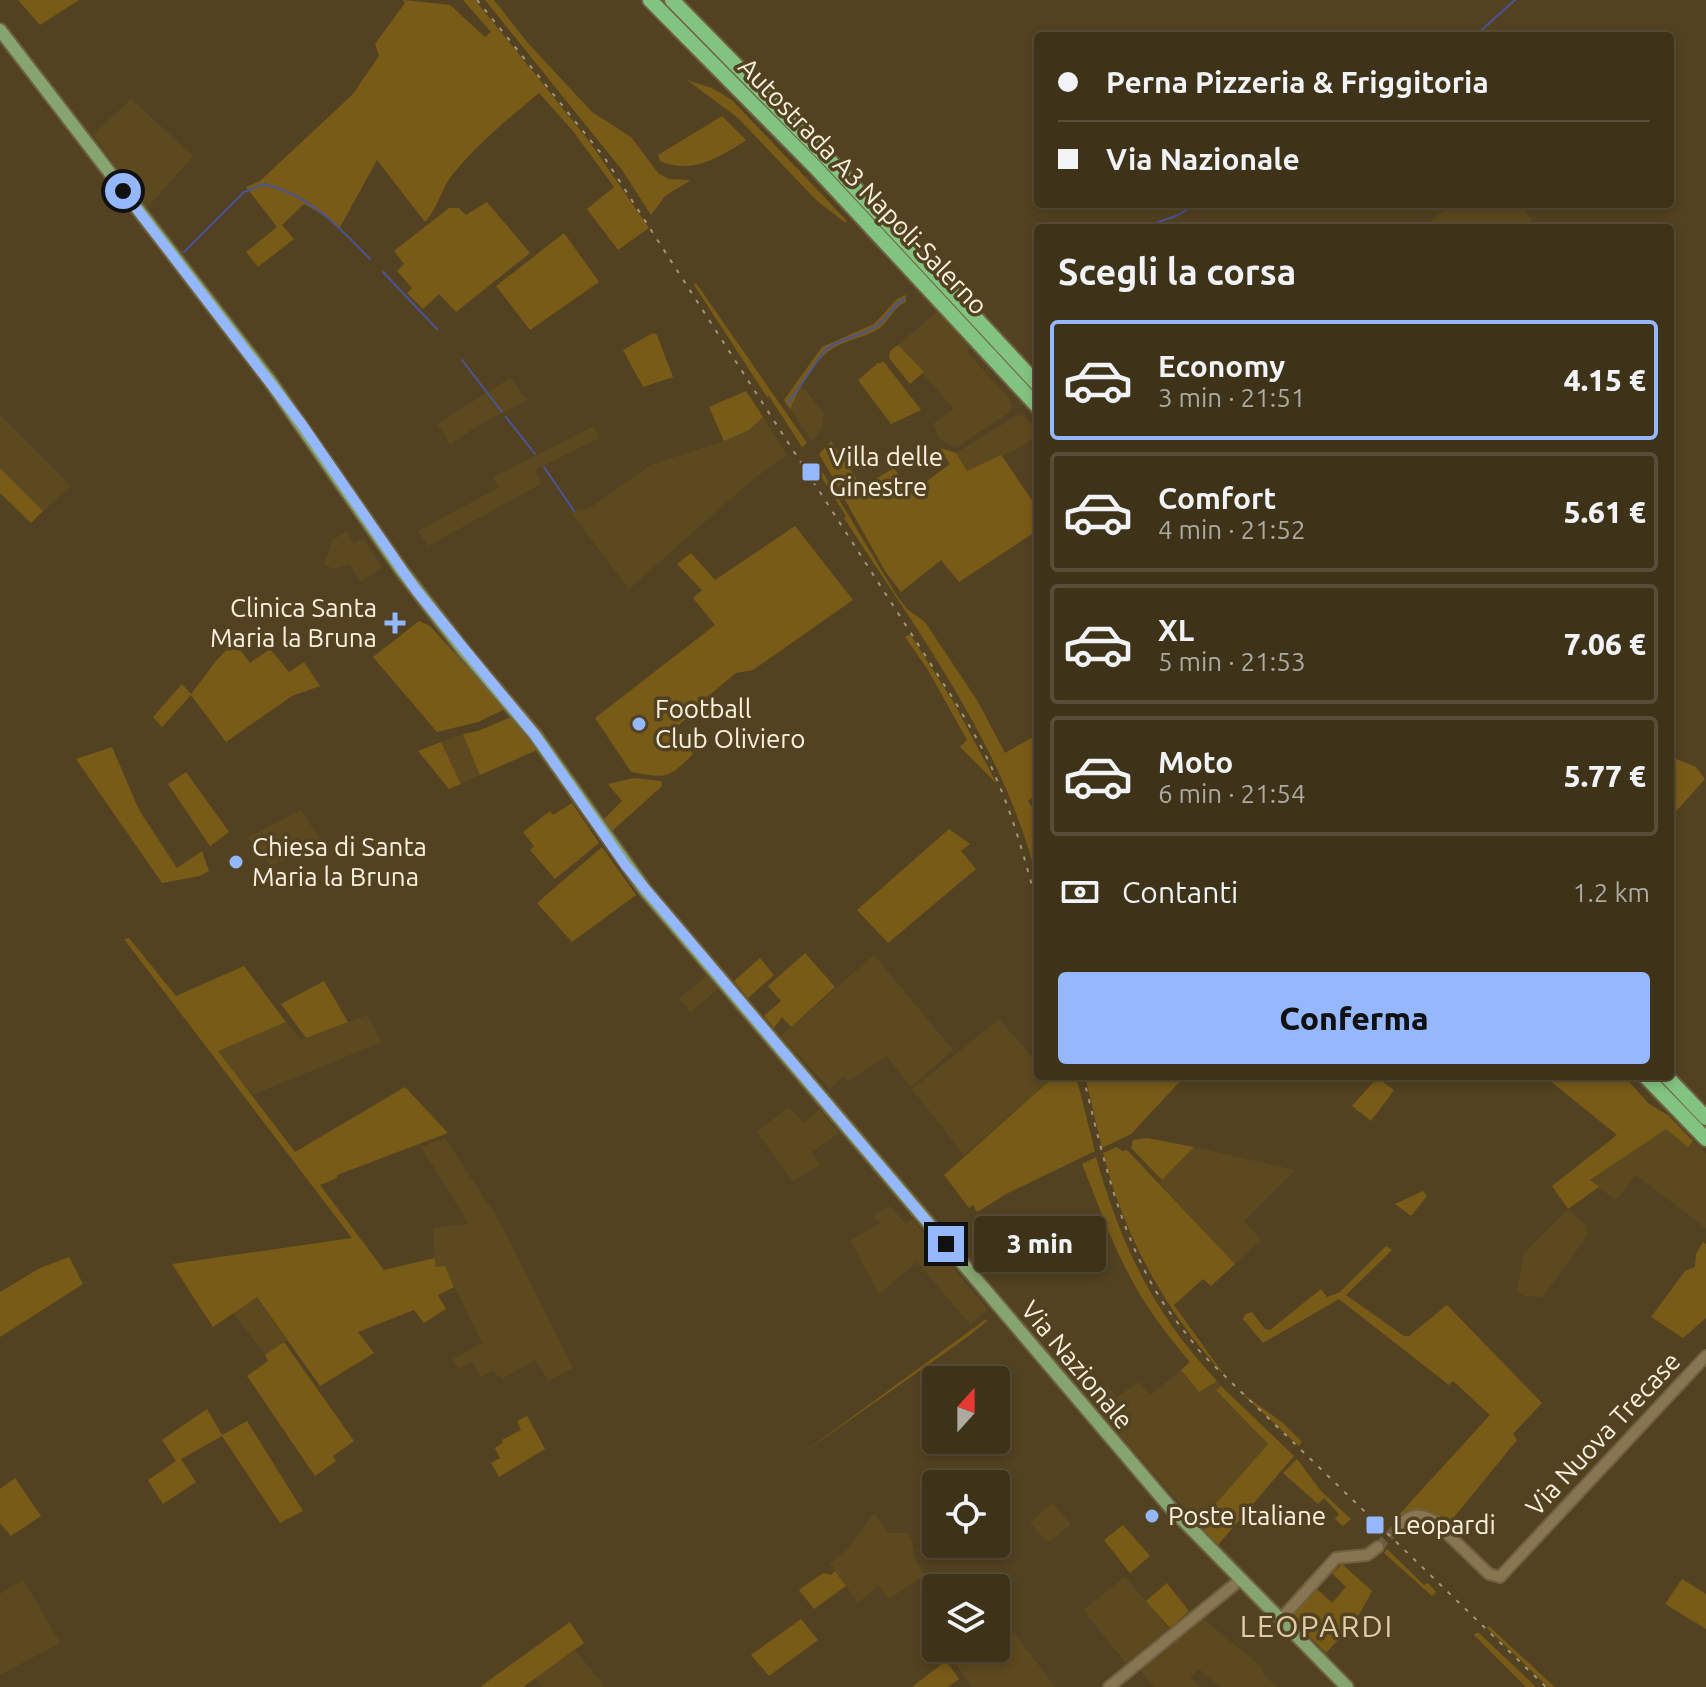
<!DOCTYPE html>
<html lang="it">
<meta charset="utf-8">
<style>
:root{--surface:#3e3219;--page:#453a22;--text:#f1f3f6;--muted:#adaaa2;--line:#574d38;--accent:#94b7fd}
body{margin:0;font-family:Ubuntu,sans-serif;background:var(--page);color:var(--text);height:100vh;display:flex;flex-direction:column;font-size:30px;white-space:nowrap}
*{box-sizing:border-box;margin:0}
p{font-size:26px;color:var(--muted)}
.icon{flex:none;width:44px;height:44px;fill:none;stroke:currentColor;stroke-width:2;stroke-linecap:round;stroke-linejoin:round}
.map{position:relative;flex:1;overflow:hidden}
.sheet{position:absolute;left:1034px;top:224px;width:640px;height:856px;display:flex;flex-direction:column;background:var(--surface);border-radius:8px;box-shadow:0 4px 12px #0003,0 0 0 2px var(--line)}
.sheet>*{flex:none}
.guide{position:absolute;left:1034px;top:32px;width:640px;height:176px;border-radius:8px;box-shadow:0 4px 12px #0003,0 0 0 2px var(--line);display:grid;align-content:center;height:176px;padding:0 24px;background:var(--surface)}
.needle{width:52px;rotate:21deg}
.fabs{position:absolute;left:922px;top:1366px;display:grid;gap:16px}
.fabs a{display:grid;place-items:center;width:88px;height:88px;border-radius:8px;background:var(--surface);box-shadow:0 4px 12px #0003,0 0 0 2px var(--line);font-size:40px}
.end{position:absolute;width:36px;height:36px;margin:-18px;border:10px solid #94b7fd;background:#111;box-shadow:0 0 0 4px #111}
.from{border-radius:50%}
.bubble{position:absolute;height:56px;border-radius:8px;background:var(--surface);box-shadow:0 4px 12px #0003,0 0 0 2px var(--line);font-size:26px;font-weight:800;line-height:56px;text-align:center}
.guide b{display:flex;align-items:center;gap:28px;height:76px;font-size:30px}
.guide b+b{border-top:2px solid var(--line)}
.guide i{width:20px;height:20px;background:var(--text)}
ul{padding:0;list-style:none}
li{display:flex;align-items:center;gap:24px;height:120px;margin:0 16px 12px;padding:0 8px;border:4px solid var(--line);border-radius:8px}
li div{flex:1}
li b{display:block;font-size:30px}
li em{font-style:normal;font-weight:800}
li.on{border-color:var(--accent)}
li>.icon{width:72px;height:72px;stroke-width:1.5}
h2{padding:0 24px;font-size:36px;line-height:96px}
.pay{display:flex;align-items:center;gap:20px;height:88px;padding:0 24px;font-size:30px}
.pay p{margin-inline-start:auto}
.action{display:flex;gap:16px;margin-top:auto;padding:16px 24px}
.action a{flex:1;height:92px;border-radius:8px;background:var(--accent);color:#111;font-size:32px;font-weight:800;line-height:92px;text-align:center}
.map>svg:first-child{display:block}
.built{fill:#5d491f}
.green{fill:#795b18}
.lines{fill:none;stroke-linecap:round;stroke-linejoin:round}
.stream{stroke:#4b5496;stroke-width:2}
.minor-tunnel{stroke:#6c5c3d;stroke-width:10;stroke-dasharray:10 5;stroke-linecap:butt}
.minor-casing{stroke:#6f6042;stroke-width:14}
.major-casing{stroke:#6f6042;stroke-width:16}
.highway-casing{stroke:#6f6042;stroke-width:18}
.minor{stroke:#887653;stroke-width:10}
.major{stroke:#85a46f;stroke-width:12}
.highway{stroke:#83c381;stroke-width:14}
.rail{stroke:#a3957b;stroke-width:2;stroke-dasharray:4 8;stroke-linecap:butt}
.route{stroke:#94b7fd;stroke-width:10}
.poi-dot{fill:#94b7fd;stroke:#534221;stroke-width:3}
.labels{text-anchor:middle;stroke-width:7;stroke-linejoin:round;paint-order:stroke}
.street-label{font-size:26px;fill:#fbf1de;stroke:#534221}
.poi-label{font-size:26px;fill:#fbf1de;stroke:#534221;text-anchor:start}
.quarter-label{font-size:30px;letter-spacing:2px;fill:#e0cda7;stroke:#534221}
</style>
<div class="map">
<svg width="1706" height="1687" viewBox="0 0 1706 1687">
<rect width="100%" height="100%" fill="#534221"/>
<!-- built -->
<g class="built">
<path d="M131,99L193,156L147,208L93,135Z"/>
<path d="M1450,204H1522L1536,228H1424Z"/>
<path d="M937,312L970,347L967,352L1009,398L1012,406L1009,413L958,446H951L940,439L933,424L954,409L898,345Z"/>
<path d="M510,378L527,400L481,424L450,444L437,424Z"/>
<path d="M802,386L824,413L822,428L812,441L790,409Z"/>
<path d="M0,415L71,486L43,511L0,468Z"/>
<path d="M1023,415L1038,431V436L1017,449L967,471L956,453L1016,416Z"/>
<path d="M763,417L787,455L752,480L629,589L572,514L577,510L588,509L652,464L721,442L749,430Z"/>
<path d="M594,426L599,438L535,470L541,484L428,546L418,531L498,488L493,477Z"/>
<path d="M346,531L354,544L364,538L382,568L361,581L349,564L333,569L324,564L331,546L329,543Z"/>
<path d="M463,734L480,775L461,784L441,742Z"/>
<path d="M301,810L322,843L272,866L248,837Z"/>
<path d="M874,955L953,1050L911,1087L887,1056L848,1081L843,1077L830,1089L781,1036Z"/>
<path d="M707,976L718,989L690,1012L679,998Z"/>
<path d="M367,1015L382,1042L252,1095L218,1051L286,1022L301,1040Z"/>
<path d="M999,1019L1038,1064V1076H1048L1051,1080L964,1155L912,1089Z"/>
<path d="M789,1107L804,1123L819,1109L839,1133L811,1153L820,1165L793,1181L757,1132Z"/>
<path d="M1666,1128L1689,1146L1693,1141L1706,1154V1228L1636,1175L1616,1200L1590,1181Z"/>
<path d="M445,1138L500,1222L573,1368L549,1381L535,1360L502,1379L500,1375L496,1378L497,1374L493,1371L481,1377L472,1361L459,1369L453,1359L482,1343L445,1267H435L433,1228L469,1224L421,1147Z"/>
<path d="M1194,1147L1295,1170L1244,1221L1261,1240L1235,1264L1159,1183Z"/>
<path d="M890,1206L906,1224L912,1219L988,1310L970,1324L917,1262L879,1294L850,1240L881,1223L874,1218L876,1214Z"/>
<path d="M1568,1209L1586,1225L1587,1236L1543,1297L1524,1296L1517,1291L1524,1253Z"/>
<path d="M256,1297L287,1340L265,1355L233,1313Z"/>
<path d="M1181,1370L1199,1392L1217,1381L1221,1386L1217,1390L1268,1444L1198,1524L1100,1412L1102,1409L1088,1390L1096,1383L1102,1390L1107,1386L1117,1397L1139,1382L1151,1395Z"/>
<path d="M1052,1503L1071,1524L1050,1541L1046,1540L1030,1523Z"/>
<path d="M874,1513L888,1533H907L911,1539L916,1562L926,1574L889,1599L878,1585L858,1603L830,1564L848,1549Z"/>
<path d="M1125,1577L1169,1628L1126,1663L1083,1610Z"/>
<path d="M23,1579L60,1643L0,1675V1594Z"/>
<path d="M1203,1619L1262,1667L1263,1674L1277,1687H1221L1199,1669L1190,1677L1200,1687H1154L1140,1670Z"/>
<path d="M1007,1624L1031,1655L1055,1687H972L955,1663L975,1648H996V1632Z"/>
<path d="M575,1650L605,1687H542L535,1678Z"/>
</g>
<!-- green -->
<g class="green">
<path d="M18,0H79L40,25Z"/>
<path d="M403,0L450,5L485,37L491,32L463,0H475L589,141L649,228L618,250L587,209L614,187L573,131L539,93C509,118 478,143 453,174C441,189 438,208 425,222L377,160L339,229L322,214L304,204L282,225L294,239L258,267L246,252L277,227L246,187L260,181L353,94L379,56L375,44L405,3Z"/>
<path d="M485,0H494L527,42L592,112L631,137L659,174L669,179L691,180L665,196L651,215L622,170Z"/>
<path d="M687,80L712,88L732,100L847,221L844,222L816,200L738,118Z"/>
<path d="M722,116L746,140C721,157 691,175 660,161L658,155Z"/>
<path d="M487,202L530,253L456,312L439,294L423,309L407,293L412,288L397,271L404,264L394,251L449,208H459L466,215Z"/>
<path d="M564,233L599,282L530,330L496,286Z"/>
<path d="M696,283L807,443L802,447L769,396L767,397L694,285Z"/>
<path d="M906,295V302C894,306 890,320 880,328C868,336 852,339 839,345C815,356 801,387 790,409L784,400L822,347L874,324L897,299Z"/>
<path d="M653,333L657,335L673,377L643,387L623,350Z"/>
<path d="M898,345L924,372L910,384L889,358L890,351Z"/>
<path d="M884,362L921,410L891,424L858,380L878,363Z"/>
<path d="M746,391L763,417L749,430L724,441L709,407Z"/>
<path d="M831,441L860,484L843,495L819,454Z"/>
<path d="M940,448L956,453L967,471L1001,455L1038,509V530L959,582L941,560L901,592L885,571L844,498L894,468L911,493L950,464Z"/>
<path d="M819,466L897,596L907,609L925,622L977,700L1005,753L1038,734V794L1028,801L1038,815V883C1005,747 919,634 844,518L846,516L822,478Z"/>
<path d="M0,468L43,511L31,523L0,493Z"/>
<path d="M795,526L853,600L753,670L736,673L684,716L686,719L673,729L693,754C667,780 667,778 631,772L595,718L715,625L693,598L702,590L677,564L691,553L715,580Z"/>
<path d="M419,621L430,626L505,709L478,722L437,732L373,657Z"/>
<path d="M910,634L954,703L997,784L960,747L967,740L928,670L905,637Z"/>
<path d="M234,642L250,663L270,649L289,672L304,662L320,686L292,696L226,742L191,695L162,727L153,717L182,684L191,694L216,661Z"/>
<path d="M511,717L537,750L480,775L463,734L478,731Z"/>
<path d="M441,742L461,784L449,789L418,751Z"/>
<path d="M112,747L139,810L177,868L202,851L209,871L200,876L162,883L76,759Z"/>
<path d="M1674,758L1696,767L1705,779L1670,818V761Z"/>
<path d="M186,772L229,832L210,846L168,784Z"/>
<path d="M634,778L661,781L662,786L612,831L604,819L622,801L608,784Z"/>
<path d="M572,803L599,843L555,879L530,850L534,846L523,832L550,811L553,815Z"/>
<path d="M949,829L970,844L961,851L976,869L888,943L857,910Z"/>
<path d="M602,847L636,895L572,942L537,903Z"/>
<path d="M129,938L176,996L244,966L286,1022L218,1051L295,1152L405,1087L448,1133L337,1175V1178L320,1185L384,1270L435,1258V1267L445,1266L454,1287L438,1295L446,1309L424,1323L414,1310L358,1332L374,1353L320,1386L257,1297L213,1327L172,1264L352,1238L124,939Z"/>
<path d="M805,953L835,987L791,1027L782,1017L774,1028L764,1016L781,1001L768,986Z"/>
<path d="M760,958L774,975L748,998L734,981Z"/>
<path d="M324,981L348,1022L306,1038L281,1004Z"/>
<path d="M1055,1076H1076L1095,1151L1008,1193L977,1212L973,1205L969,1208L944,1175Z"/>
<path d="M1085,1076H1185L1131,1134L1102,1148Z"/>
<path d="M1544,1076H1624L1649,1104L1668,1115L1693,1141L1688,1147L1666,1129L1590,1180L1599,1187L1568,1209L1552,1186L1617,1135Z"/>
<path d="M1377,1078L1394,1090L1371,1121L1352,1106Z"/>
<path d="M1147,1138L1194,1147L1162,1180L1131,1148L1133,1140Z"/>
<path d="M1117,1147L1122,1151L1127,1150L1235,1264L1211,1286L1203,1279L1174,1305L1225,1376C1165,1311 1125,1238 1103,1153Z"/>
<path d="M1096,1157C1121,1246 1154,1314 1217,1381L1199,1392L1181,1370L1190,1362C1167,1335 1145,1306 1129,1275C1110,1239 1097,1201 1082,1164Z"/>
<path d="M1423,1191L1427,1196L1411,1216L1395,1204Z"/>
<path d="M1703,1242L1706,1244V1318L1683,1338L1651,1317L1685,1271L1695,1267L1696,1254Z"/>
<path d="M1386,1246L1392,1250L1346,1295L1404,1336H1409L1447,1305L1542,1403L1513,1434L1517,1440L1446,1527C1425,1509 1423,1507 1398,1522L1395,1519L1490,1415L1453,1381L1449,1385L1339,1299L1263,1343L1243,1319L1245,1314L1252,1312L1265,1329L1270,1330L1321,1289L1327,1297L1340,1292Z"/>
<path d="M69,1257L83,1284L0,1337V1292L40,1268Z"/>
<path d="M986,1319L987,1321L966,1338L799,1456Z"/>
<path d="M284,1342L354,1441L333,1456L336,1461L315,1476L247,1376L268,1361L265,1355Z"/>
<path d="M1221,1386L1294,1456L1218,1545L1198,1524L1268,1444L1216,1390Z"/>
<path d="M1239,1391L1283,1423L1302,1442L1299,1446Z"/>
<path d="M207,1409L222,1435L247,1421L303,1511L280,1523L222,1436L181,1459L196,1482L163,1504L148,1480L176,1461L162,1440Z"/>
<path d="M527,1416L545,1449L499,1477L491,1463L500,1458L495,1448L503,1443L502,1440L521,1430L517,1421Z"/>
<path d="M1297,1459L1321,1491L1351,1519L1343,1526L1335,1519L1339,1514L1324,1498L1318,1504L1283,1473Z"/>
<path d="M15,1478L41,1516L11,1536L0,1523V1489Z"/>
<path d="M1123,1525L1150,1556L1130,1573L1104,1540Z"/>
<path d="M1387,1549L1424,1585L1428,1583L1436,1592L1432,1596L1384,1553Z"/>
<path d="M1342,1564L1372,1591L1359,1615L1351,1620L1346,1631L1326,1653L1291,1618L1317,1589L1332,1603L1346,1587L1332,1573Z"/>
<path d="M835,1571L846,1586L814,1609L799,1590L823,1573L831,1575Z"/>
<path d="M1682,1579L1706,1594V1629L1665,1604Z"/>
<path d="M1167,1583L1189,1611L1170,1628L1146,1601Z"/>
<path d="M801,1619L818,1640L769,1676L751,1655Z"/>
<path d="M570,1622L584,1643L523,1687H480Z"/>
<path d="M1489,1626L1547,1680L1555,1687H1548L1487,1628Z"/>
<path d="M1476,1633H1479L1536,1687H1526L1474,1635Z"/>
<path d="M946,1661L959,1679L948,1687H912Z"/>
</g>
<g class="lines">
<!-- stream -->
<g class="stream">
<path d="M1475,36L1515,0"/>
<path d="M1141,228L1176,216L1197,204"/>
<path d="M184,252L244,192L264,184C310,195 338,226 370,259"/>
<path d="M383,272L437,329"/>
<path d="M462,360L502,412"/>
<path d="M788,403L825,350C840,338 861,336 877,326C888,318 892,305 904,299"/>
<path d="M506,417L535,454"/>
<path d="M544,467L574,511"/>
</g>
<!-- minor-tunnel -->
<path class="minor-tunnel" d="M1378,1547L1401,1524"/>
<!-- minor casing -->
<g class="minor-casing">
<g id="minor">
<path d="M1401,1524C1412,1513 1421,1514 1434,1521L1489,1574L1500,1577L1706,1356"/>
<path d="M1280,1620L1336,1558L1367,1555L1378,1547"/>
<path d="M1109,1687L1240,1580"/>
</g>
</g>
<!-- major casing -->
<g class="major-casing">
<path id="major" d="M0,30L270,381L402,571L464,651L535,735L645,890L1169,1506L1347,1687"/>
</g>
<!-- highway casing -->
<g class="highway-casing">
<g id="highway">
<path d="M650,0L816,168L1038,407"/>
<path d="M672,0L830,161L1038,385"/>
<path d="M1645,1076L1706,1139"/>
<path d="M1666,1076L1706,1118"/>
</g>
</g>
<!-- minor -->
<use href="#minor" class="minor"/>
<!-- major -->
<use href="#major" class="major"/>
<!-- highway -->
<use href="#highway" class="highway"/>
<!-- rail -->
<g class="rail">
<path d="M477,0L604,157L954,700C966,720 978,740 988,760C1011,808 1025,858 1038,909"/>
<path d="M1083,1076C1102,1152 1118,1230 1160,1298C1172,1317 1187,1334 1201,1353L1546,1687"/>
</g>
</g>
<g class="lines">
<!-- route -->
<path class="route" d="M123,191L301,423L416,590L535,735L626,866L946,1244"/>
</g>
<!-- markers -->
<g class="poi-dot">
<rect x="801" y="462" width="20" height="20" rx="4"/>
<path d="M391 611h8v8h8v8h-8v8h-8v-8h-8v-8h8z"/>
<circle cx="639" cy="724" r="8"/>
<circle cx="236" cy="862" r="8"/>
<circle cx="1152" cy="1516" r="8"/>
<rect x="1365" y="1515" width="20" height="20" rx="4"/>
</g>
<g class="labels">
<!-- street labels -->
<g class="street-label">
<text transform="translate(863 186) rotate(46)" y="9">Autostrada A3 Napoli-Salerno</text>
<text transform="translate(1077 1365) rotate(50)" y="9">Via Nazionale</text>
<text transform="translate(1603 1434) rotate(-47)" y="9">Via Nuova Trecase</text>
</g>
<!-- poi labels -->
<g class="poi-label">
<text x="829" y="466">Villa delle<tspan x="829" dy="30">Ginestre</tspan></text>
<text x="377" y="617" text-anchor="end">Clinica Santa<tspan x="377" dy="30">Maria la Bruna</tspan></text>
<text x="655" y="718">Football<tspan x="655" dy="30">Club Oliviero</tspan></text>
<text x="252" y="856">Chiesa di Santa<tspan x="252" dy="30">Maria la Bruna</tspan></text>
<text x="1168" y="1525">Poste Italiane</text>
<text x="1393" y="1534">Leopardi</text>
</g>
<!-- quarter labels -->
<g class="quarter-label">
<text x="1317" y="1637">LEOPARDI</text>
</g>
</g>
</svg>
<div class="fabs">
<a><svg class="needle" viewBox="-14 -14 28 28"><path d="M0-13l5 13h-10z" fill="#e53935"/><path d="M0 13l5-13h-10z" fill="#adaaa2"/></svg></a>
<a><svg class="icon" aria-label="locate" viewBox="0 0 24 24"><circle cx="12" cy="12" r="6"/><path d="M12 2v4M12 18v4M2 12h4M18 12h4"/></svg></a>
<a><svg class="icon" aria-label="layers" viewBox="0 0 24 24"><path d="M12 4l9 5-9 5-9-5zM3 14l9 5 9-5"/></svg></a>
</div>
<i class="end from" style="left:123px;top:191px"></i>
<i class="end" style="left:946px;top:1244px"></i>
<div class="bubble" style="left:974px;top:1216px;width:132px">3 min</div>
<div class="guide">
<b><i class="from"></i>Perna Pizzeria &amp; Friggitoria</b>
<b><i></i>Via Nazionale</b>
</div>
<section class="sheet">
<h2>Scegli la corsa</h2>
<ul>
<li class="on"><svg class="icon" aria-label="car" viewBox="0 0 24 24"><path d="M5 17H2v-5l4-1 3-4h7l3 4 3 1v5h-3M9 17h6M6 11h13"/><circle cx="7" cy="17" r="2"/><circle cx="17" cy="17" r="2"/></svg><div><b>Economy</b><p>3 min · 21:51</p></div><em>4.15 €</em></li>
<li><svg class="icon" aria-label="car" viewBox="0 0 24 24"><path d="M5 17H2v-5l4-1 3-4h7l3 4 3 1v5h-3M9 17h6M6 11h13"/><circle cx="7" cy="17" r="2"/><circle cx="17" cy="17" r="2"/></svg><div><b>Comfort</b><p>4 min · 21:52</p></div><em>5.61 €</em></li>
<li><svg class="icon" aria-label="car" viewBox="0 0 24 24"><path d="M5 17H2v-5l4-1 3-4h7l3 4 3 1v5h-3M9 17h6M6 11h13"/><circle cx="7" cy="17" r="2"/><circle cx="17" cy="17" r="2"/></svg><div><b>XL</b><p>5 min · 21:53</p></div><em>7.06 €</em></li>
<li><svg class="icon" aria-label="car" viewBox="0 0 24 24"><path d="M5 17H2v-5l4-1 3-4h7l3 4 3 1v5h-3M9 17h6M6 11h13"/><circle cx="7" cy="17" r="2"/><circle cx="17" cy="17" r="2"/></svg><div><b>Moto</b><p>6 min · 21:54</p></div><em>5.77 €</em></li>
</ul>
<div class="pay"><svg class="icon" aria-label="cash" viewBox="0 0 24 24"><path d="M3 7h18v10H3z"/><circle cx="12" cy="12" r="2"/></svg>Contanti<p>1.2 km</p></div>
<div class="action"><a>Conferma</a></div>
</section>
</div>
